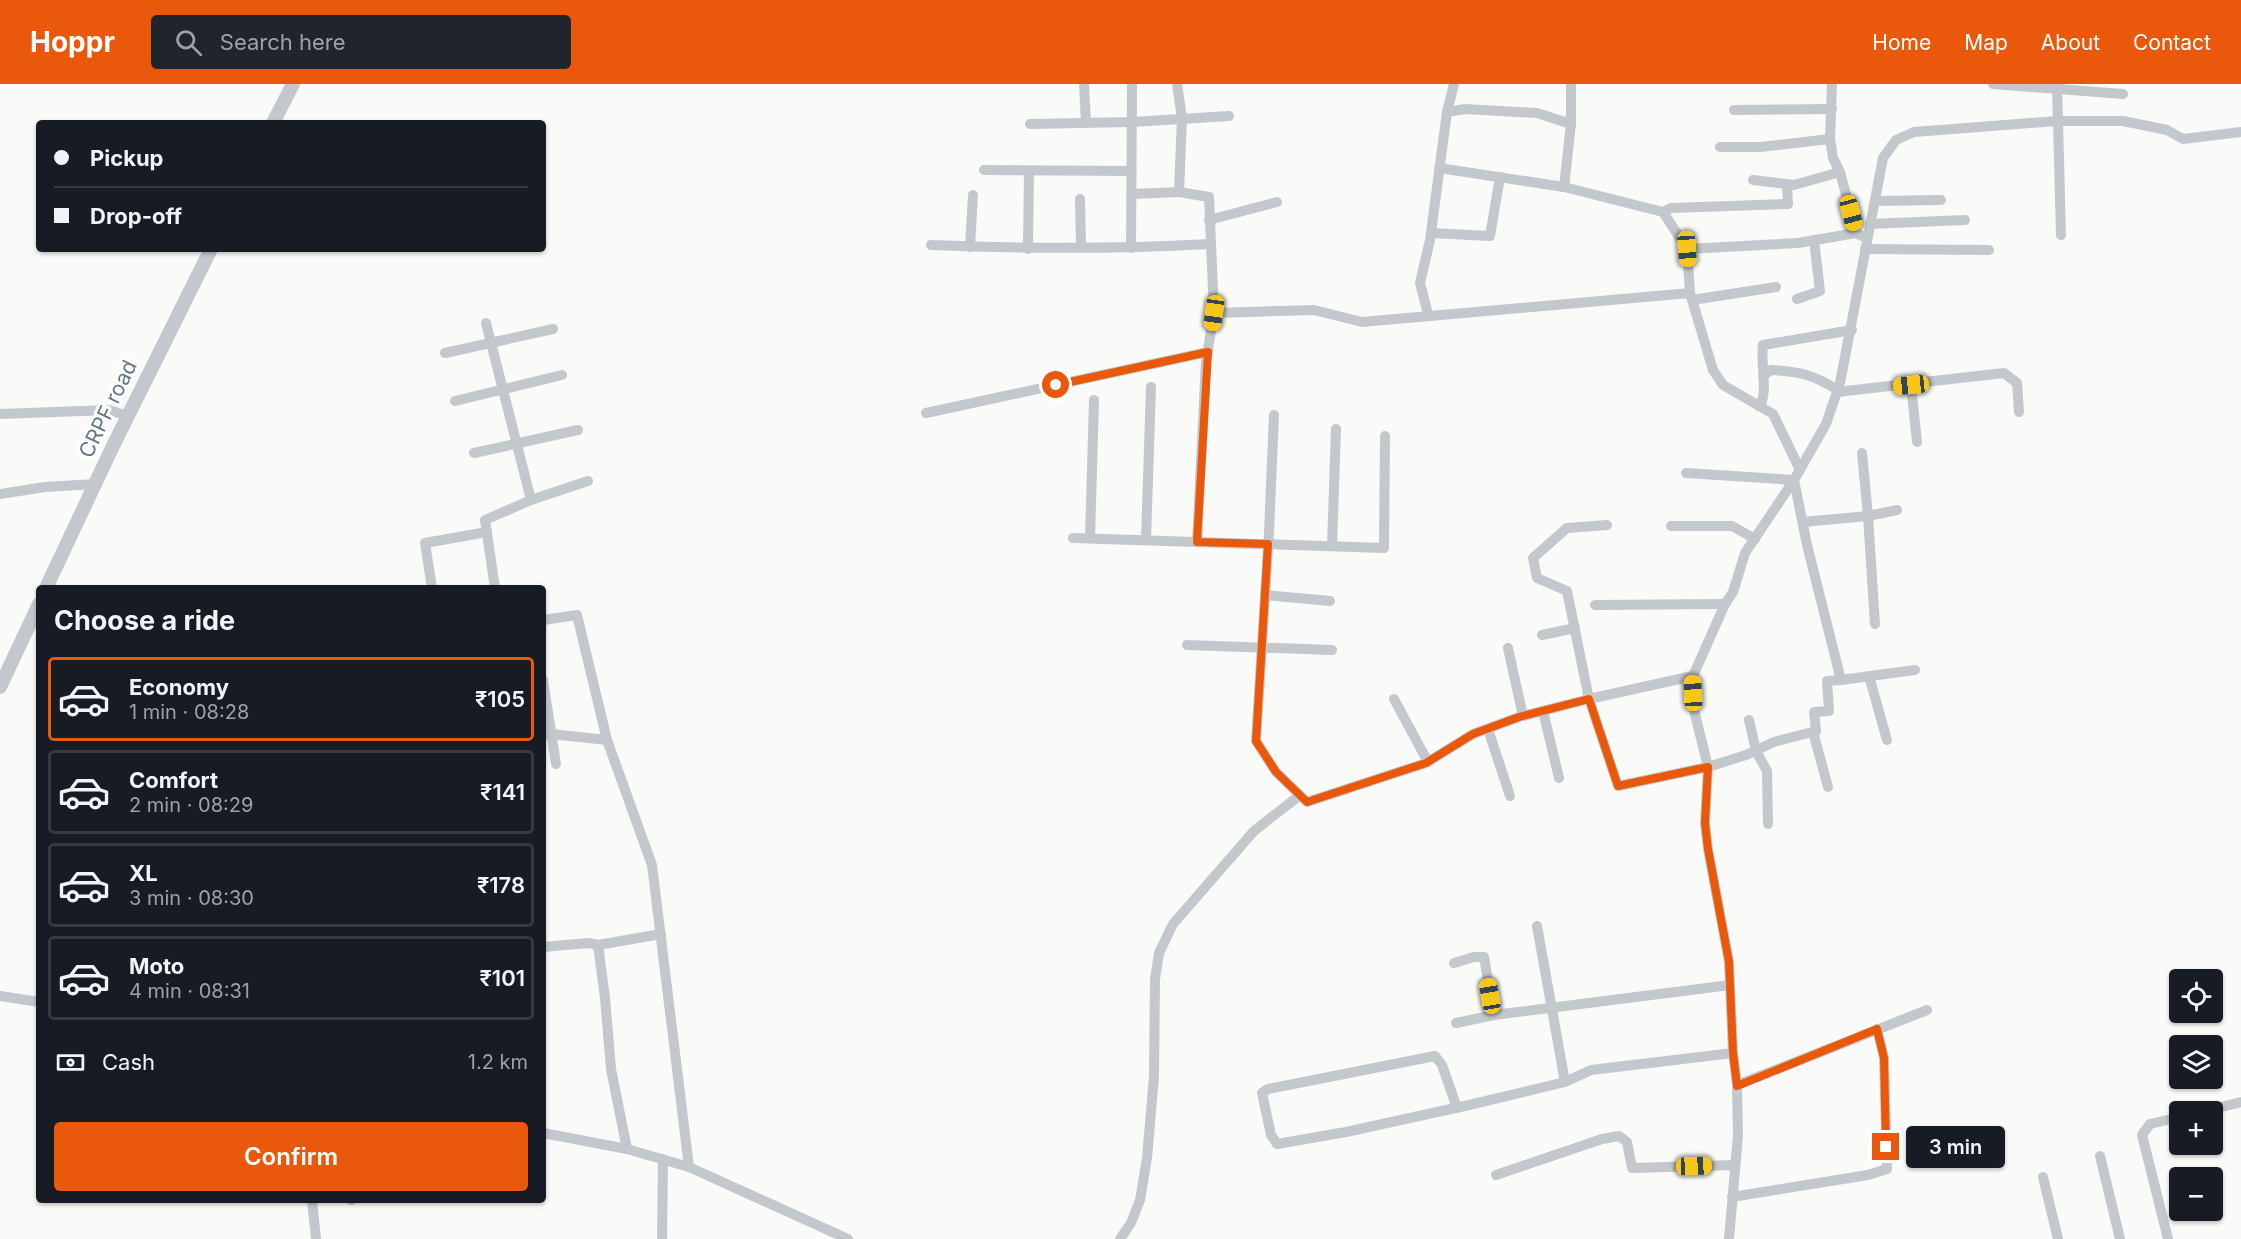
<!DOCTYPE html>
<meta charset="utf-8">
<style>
:root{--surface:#171b24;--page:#20242c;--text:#f1f3f6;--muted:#9ea1a6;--line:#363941;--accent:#ea580c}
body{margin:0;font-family:Inter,sans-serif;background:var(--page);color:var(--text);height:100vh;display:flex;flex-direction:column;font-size:22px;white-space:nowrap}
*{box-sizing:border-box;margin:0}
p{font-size:20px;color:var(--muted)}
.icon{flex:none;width:33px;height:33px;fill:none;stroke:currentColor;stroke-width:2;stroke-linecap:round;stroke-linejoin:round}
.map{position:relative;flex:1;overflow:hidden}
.details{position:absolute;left:36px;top:501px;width:510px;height:618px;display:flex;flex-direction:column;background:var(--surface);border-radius:6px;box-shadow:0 2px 4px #0004}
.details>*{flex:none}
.guide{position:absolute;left:36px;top:36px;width:510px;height:132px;border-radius:6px;box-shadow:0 2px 4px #0004;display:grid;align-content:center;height:132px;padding:0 18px;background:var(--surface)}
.fabs{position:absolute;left:2169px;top:885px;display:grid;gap:12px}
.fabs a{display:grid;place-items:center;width:54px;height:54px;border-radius:6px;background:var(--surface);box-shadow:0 2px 4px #0004;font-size:30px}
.end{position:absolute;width:27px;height:27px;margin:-14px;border:8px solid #ea580c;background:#fff;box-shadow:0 0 0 3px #fff}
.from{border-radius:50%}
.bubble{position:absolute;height:42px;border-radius:6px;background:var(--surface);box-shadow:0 2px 4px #0004;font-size:20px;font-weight:600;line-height:42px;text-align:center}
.car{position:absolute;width:18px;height:36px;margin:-18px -9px;border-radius:8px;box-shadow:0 0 4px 2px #0007;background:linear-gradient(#f5c518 24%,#345 0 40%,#f5c518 0 76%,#345 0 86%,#f5c518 0)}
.guide b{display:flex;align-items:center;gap:21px;height:57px;font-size:22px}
.guide b+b{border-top:2px solid var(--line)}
.guide i{width:15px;height:15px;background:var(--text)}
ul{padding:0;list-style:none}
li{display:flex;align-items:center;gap:18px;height:84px;margin:0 12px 9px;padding:0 6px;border:3px solid var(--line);border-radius:6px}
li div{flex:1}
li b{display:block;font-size:22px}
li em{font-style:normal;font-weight:600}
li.on{border-color:var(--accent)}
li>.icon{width:54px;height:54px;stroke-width:1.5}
h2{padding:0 18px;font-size:27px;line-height:72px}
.pay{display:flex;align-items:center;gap:15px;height:66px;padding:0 18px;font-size:22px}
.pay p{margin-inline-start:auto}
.cta{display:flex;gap:12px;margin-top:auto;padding:12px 18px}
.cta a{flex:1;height:69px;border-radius:6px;background:var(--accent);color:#fff;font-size:24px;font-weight:600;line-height:69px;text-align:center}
header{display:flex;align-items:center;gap:36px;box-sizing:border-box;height:84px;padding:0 30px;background:var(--accent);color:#fff}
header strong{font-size:28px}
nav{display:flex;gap:33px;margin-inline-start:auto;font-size:21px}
.search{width:420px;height:54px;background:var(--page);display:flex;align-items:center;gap:15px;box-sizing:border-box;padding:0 21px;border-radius:6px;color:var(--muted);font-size:22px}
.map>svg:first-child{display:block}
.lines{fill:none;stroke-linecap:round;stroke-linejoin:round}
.minor{stroke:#c3c8cc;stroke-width:10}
.tertiary{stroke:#c3c8cc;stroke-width:14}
.route{stroke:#ea580c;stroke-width:8}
.labels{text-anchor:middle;stroke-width:6;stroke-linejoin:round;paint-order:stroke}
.street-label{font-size:21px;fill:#657683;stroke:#fff}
</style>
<header>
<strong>Hoppr</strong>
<div class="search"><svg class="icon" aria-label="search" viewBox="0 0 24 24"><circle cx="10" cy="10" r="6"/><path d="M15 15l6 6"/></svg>Search here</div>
<nav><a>Home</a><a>Map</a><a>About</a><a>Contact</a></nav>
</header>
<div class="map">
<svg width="2241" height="1155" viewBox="0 0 2241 1155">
<rect width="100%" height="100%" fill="#fafaf8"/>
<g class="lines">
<!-- minor -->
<g class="minor">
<path d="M1084,0L1086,39"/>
<path d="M1177,0L1182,34L1179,108"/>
<path d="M1832,0L1830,55L1833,74L1840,88L1856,149L1862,152"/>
<path d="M1993,0L2123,10"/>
<path d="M2057,0L2061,151"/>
<path d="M1734,26L1832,25"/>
<path d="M1447,28L1465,25L1537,29L1571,40"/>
<path d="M1030,40L1132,38L1229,32"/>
<path d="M1720,63H1760L1830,55"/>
<path d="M1439,84L1564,103L1663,128L1671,124L1788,120L1787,100"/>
<path d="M984,86L1131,87"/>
<path d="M1753,96L1794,101L1840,88"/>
<path d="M1564,103L1571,40V0"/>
<path d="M1131,110L1179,108L1209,113L1214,229L1206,277L1197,457"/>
<path d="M1080,115L1081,163"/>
<path d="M1875,117L1941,116"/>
<path d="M1663,128L1687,165"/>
<path d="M1209,136L1277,118"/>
<path d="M1870,140L1965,136"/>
<path d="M1431,149L1490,152L1500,93"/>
<path d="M931,161C1024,165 1116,165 1209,160"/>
<path d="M970,163L973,111"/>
<path d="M1131,164L1132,0"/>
<path d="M1028,165L1029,87"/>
<path d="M1865,165L1989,166"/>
<path d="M1797,215L1820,207L1814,156"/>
<path d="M1692,216L1776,203"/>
<path d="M1214,229L1314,226L1362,238L1690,209"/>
<path d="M1428,230L1420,199L1430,156L1447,28L1454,0"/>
<path d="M486,239L531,416"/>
<path d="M445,269L553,245"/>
<path d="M1763,292L1771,286C1802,288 1811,290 1838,306"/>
<path d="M1911,301L1917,358"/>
<path d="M1837,308L2004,289L2017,299L2019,328"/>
<path d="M455,317L562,291"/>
<path d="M1759,322C1769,311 1760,277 1763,261L1852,246"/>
<path d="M926,329L1208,268"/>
<path d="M0,330L109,326L128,332"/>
<path d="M1274,331L1269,448L1256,657L1276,688L1307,718L1426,679L1473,650L1519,633L1589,615L1567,507L1537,494L1533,474L1567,444L1607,441"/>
<path d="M474,369L578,346"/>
<path d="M1862,369L1868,432L1875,540"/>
<path d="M1800,386L1773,330L1723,301L1713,286L1690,209L1687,165L1798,159L1856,149"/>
<path d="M1686,389L1794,396L1807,461L1841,596L1827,597L1829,627L1814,628L1816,647L1774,658L1746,671L1708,683L1618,702L1589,615L1693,592"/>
<path d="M0,410L45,403L95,400"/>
<path d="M1803,438L1868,432L1897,426"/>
<path d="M1671,442H1732L1755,455"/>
<path d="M1073,454L1384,464L1385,352"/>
<path d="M1090,454L1094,316"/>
<path d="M1146,456L1151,303"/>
<path d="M1332,462L1336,345"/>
<path d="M432,504L425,459L487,448"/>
<path d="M495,504L485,436L531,416L588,397"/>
<path d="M1265,511L1330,517"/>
<path d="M1595,521L1725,520"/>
<path d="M543,536L577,531L607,656L652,781L689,1083"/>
<path d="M1542,551L1575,544"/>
<path d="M1187,561L1332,566"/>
<path d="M1508,564L1523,632"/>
<path d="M1869,592L1887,656"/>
<path d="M543,596L556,680"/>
<path d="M1841,596L1915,586"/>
<path d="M1394,615L1428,678"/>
<path d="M1543,627L1559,694"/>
<path d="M1749,636L1756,667L1767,687L1768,740"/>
<path d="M1488,645L1510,712"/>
<path d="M1813,648L1828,703"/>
<path d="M543,651L551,650L607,656"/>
<path d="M1537,842L1565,998"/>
<path d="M598,861L605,914L611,985L627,1065"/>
<path d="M543,863L589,859L598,861L661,850"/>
<path d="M1454,879L1474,873H1484L1494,931"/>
<path d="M0,912L39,918"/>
<path d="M1456,939L1494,931L1730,901"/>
<path d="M1737,1001L1927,926"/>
<path d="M1457,1024L1442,981L1435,972L1268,1005L1262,1009L1271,1051L1277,1060L1346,1048L1469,1021L1565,998L1591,986L1733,969"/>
<path d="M2201,1028L2241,1018"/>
<path d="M543,1049L627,1065L689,1083L848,1155"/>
<path d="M2100,1072L2120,1155"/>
<path d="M1496,1091L1602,1055L1619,1052L1627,1058L1632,1084L1735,1081"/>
<path d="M2043,1093L2058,1155"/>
<path d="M1732,1113L1868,1091L1887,1085L1884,974L1877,945"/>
<path d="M312,1116L316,1155"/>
<path d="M351,1116H352"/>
<path d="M662,1155L663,1075"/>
<path d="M1120,1155L1131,1139L1140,1116L1147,1074L1154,992L1155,895L1159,869L1173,840L1254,747L1300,711"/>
<path d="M1729,1155L1738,1051L1737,1001L1733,969L1729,878L1708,765L1705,739L1708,683L1694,626L1693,592L1725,520L1733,508L1745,469L1794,396L1826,340L1840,299L1883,74L1896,56L1914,48L2057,37H2123L2167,46L2183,55L2241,48"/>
<path d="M2168,1155L2142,1051L2150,1040L2180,1033"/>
</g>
<!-- tertiary -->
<g class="tertiary">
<path d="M273,39L293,0"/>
<path d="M46,504L112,364L211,165"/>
<path d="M0,603L39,520"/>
</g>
</g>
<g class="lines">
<!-- route -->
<path class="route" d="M1056,301L1208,268L1197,458L1268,460L1256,657L1276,688L1307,718L1426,679L1473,650L1519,633L1589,615L1618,702L1708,683L1705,739L1708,765L1729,878L1733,969L1737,1002L1877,945L1884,974L1886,1063"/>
</g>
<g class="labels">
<!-- street labels -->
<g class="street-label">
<text transform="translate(108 325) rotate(-64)" y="7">CRPF road</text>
</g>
</g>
</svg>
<div class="fabs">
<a><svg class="icon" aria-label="locate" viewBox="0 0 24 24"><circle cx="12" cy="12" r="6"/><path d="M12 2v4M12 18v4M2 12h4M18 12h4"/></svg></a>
<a><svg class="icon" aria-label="layers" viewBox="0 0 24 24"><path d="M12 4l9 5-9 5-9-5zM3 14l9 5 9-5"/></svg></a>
<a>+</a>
<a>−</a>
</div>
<i class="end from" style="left:1056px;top:301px"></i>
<i class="end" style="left:1886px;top:1063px"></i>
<div class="bubble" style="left:1906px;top:1042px;width:99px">3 min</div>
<i class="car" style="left:1851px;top:129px;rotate:165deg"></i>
<i class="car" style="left:1687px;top:165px;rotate:176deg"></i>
<i class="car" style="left:1214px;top:229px;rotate:188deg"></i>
<i class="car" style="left:1911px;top:301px;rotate:264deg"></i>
<i class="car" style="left:1693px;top:609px;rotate:357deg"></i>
<i class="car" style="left:1490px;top:912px;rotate:350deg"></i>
<i class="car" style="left:1694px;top:1082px;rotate:88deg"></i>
<div class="guide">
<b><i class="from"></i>Pickup</b>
<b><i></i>Drop-off</b>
</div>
<section class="details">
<h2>Choose a ride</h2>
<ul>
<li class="on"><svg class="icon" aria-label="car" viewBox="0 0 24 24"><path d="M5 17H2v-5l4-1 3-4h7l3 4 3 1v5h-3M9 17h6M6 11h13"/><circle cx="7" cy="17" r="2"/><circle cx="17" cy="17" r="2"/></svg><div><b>Economy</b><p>1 min · 08:28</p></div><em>₹105</em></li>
<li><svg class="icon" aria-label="car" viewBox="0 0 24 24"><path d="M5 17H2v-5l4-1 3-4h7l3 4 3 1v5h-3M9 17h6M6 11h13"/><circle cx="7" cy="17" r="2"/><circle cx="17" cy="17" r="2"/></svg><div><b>Comfort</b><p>2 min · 08:29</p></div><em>₹141</em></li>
<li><svg class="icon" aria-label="car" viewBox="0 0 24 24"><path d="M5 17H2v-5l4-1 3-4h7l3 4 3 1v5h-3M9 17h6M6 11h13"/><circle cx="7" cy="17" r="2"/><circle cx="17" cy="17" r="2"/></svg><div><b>XL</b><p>3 min · 08:30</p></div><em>₹178</em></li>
<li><svg class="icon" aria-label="car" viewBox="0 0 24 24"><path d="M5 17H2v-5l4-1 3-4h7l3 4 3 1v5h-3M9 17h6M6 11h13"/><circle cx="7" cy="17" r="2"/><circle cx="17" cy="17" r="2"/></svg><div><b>Moto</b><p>4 min · 08:31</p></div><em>₹101</em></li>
</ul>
<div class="pay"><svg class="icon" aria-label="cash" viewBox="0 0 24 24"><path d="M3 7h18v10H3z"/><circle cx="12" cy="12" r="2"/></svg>Cash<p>1.2 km</p></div>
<div class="cta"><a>Confirm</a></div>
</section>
</div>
